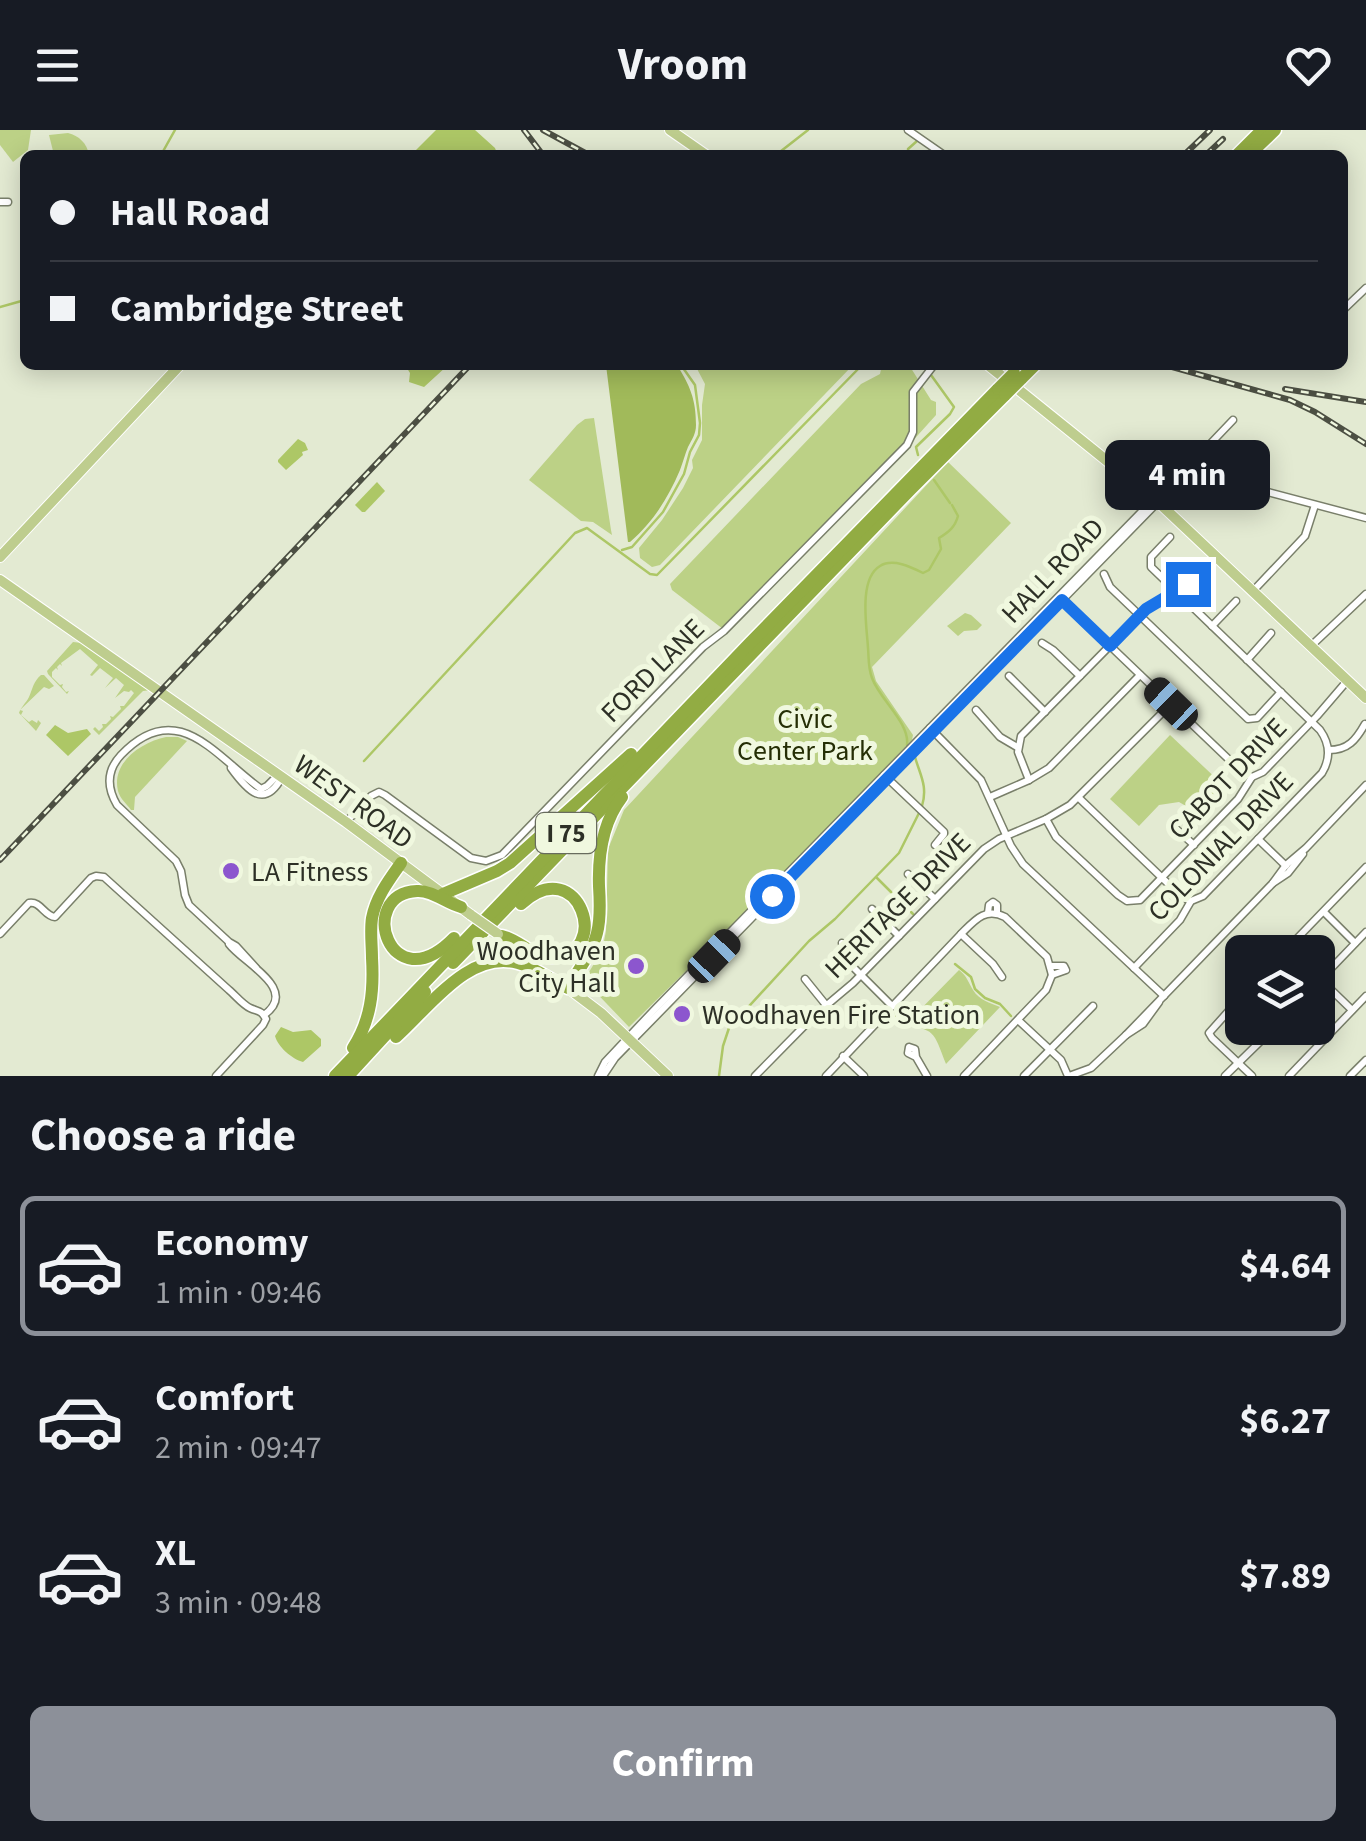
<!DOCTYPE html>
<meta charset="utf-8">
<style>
:root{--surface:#171b24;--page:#20242c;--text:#f1f3f6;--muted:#9ea1a6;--line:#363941;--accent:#8c9099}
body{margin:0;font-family:"Source Sans 3",sans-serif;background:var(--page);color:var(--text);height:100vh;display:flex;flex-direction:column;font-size:38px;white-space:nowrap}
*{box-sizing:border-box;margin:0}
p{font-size:32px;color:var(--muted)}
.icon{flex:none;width:55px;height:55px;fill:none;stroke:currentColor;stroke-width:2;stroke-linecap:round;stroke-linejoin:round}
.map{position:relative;height:946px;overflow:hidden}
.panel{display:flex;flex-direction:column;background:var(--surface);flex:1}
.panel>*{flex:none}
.banner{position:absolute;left:20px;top:20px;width:1328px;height:220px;border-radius:15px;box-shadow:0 5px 25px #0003;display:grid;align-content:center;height:220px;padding:0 30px;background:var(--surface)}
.controls{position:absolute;left:1225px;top:805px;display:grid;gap:20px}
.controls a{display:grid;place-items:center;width:110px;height:110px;border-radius:15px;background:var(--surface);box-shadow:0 5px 25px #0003;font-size:50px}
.end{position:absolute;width:45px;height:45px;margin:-22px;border:12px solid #1a73e8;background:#fff;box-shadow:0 0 0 5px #fff}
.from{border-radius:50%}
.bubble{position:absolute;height:70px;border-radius:15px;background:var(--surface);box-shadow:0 5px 25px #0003;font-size:32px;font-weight:700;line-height:70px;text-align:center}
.car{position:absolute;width:30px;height:60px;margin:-30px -15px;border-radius:12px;box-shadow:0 0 8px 2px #0007;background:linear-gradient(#222 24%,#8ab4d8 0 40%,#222 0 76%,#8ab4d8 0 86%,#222 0)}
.banner b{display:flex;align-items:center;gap:35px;height:95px;font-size:38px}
.banner b+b{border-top:2px solid var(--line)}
.banner i{width:25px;height:25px;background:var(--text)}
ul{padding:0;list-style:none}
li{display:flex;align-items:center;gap:30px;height:140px;margin:0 20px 15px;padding:0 10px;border:5px solid transparent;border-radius:15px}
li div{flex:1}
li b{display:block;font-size:38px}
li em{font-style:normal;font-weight:700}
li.active{border-color:var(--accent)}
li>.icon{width:90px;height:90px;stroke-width:1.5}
h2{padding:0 30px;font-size:45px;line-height:120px}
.action{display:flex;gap:20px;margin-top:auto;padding:20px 30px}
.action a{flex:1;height:115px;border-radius:15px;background:var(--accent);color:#fff;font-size:40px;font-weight:700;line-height:115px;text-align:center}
header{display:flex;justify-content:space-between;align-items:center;height:130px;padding:0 30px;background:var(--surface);font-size:45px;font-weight:700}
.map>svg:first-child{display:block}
.green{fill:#bcd186}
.forest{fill:#a1ba5a}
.water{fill:#adc766}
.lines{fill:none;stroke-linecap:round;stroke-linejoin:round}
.stream{stroke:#adc766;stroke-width:2.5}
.minor-casing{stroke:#797f6a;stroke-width:9}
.major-casing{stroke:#fff;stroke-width:12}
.highway-casing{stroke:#fff;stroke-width:15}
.minor{stroke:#fff;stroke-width:6}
.major{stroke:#becd8e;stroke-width:10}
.highway{stroke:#92ac43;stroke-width:12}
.rail-casing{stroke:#4c4f43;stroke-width:6}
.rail{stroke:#f0f8df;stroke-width:2.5;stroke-dasharray:8;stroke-linecap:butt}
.major-bridge-casing{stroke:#fff;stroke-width:12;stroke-linecap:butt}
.highway-bridge-casing{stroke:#fff;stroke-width:15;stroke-linecap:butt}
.major-bridge{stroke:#becd8e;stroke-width:10}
.highway-bridge{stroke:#92ac43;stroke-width:12}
.route{stroke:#1a73e8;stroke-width:12}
.poi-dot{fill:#8c56ce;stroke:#f0f8df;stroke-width:4}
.labels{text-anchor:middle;stroke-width:10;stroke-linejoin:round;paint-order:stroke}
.shield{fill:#f0f8df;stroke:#686c5e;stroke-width:2.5}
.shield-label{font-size:25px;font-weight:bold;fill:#2d3026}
.street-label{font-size:28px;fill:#2d3026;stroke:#f0f8df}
.park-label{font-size:28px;fill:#252e05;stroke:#f0f8df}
.poi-label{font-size:28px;fill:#2d3026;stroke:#f0f8df;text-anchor:start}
</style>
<header><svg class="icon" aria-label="menu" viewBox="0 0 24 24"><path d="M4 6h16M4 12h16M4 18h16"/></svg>Vroom<svg class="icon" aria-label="heart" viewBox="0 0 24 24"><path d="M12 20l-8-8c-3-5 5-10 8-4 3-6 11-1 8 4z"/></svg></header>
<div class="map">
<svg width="1366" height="946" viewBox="0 0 1366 946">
<rect width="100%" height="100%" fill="#e3ead2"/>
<!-- green -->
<g class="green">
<path d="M0,0H31L28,20L13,32L0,15Z"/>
<path d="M68,3C79,6 87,13 89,25H54L49,5Z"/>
<path d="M695,235H853L660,435L652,437L640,428L639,418L662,390L683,358L693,338L692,330L702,310V275L705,254Z"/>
<path d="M882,235H909L931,270L936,272V285L882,345L732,498L723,499L672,460L670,454L861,254L880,244Z"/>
<path d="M594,288L611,400L612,405L593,392L581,391L529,350L577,295L585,289Z"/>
<path d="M948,332L1011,393L872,537L876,551L913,605L912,610L753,775L629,897L584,850L602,821L606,801L608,719L624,680Z"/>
<path d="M965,483L971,485L982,495L977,500L964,501L958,506L947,496Z"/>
<path d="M73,512L82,513L151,560L143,561L99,605L93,599L95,597L99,601L103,597L102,594H106L111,589L110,586L113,587L121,579L120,576H124L134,563L131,560L129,562L124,561L115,568L124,555L116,548L105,558L113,548L100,538L92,546L90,545L98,535L80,519L61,533L62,536L60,534L57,537L58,540L56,538L52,542V547L60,555L63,554L62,557L66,562L69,561L67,564L48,544L47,541Z"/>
<path d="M41,545H44L54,556L49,559L44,557L20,580L23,581L21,585L29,592L32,590L37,593L38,590L41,593L36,601L19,583C21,577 26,573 29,567C33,558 33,552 41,545Z"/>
<path d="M1170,605L1222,654L1195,684L1193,680L1179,672L1159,675L1139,696L1110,669Z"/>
<path d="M166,607H178L187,611L135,667L134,680H131C127,674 120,669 118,661C111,632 142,612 166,607Z"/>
<path d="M959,840C967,846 968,852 973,860C979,870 990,873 1000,877L946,934C933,901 936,899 900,895L890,885L895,877L909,891Z"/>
</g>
<!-- forest -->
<path class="forest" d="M606,235H677C690,256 696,269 696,295C696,304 692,309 688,317C685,324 683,332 680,340C668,368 654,391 630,412H628Z"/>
<!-- water -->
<g class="water">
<path d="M436,0H475L495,18L497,23L411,25Z"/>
<path d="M405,235H446L447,236L424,257L409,252L410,243Z"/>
<path d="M298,309L305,313L308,320L302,322L303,325L286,340L278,332V330Z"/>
<path d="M377,352L385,361L365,382H362L355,375Z"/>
<path d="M55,595L68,603L87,599L91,604L68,626L46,605Z"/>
<path d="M281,897L293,902L311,900L321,909V916L303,932C292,929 278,917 275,906Z"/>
</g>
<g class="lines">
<!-- stream -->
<g class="stream">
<path d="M161,25L175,0"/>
<path d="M776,25L808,0"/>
<path d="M909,25L908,19L917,11"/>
<path d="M0,177L25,170"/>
<path d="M918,325L916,317L950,284L954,277L931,245"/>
<path d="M934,350L950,373"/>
<path d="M622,420L632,417L663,382L684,344L690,322L699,305L700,293L695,255L681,235"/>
<path d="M907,615C910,593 880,570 872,548C868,538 869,529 868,518C867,498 858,449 880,436C893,428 911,437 923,443L929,440L941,419L939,408C949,402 955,397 958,386L952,375"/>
<path d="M915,627C920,645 928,656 922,676"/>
<path d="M364,631L575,403L587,398L650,444L657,445L862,235"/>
<path d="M877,748L913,784"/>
<path d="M955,834L971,847L975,859L985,868L1000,874L1011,886"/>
<path d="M719,946L723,916L729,898L809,811L835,789L899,723L919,683"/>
</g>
<!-- minor casing -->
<g class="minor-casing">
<g id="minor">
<path d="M908,0L944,25"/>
<path d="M0,72H8"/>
<path d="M1342,181L1366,158"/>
<path d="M1195,331L1211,347L1366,388"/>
<path d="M1104,444L1110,457L1248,589L1257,588L1281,562"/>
<path d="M1253,461L1305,406L1315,375"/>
<path d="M1060,468L1243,643L1252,647"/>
<path d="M1212,496L1236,471"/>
<path d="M1042,513L1053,520L1080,546"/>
<path d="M1311,516L1366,464"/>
<path d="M1247,530L1271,503"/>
<path d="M1009,546L1045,582"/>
<path d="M976,580L1000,607L1017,617"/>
<path d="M930,598L981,650L1011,716L1023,734L1164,866"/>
<path d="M1329,620C1348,620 1356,610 1365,594"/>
<path d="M231,638C247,660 264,680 282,647"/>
<path d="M884,645L944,702V704L935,715"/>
<path d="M1029,650L1018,622L1021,606L1146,479L1188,454L1216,426"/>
<path d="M990,667L1029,650L1049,638L1140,545"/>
<path d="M1079,668L1182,767L1191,771"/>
<path d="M1046,689L1056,707L1118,765L1127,771L1140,770L1238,669L1252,647L1263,642L1317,586L1347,551"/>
<path d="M346,692L371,666L379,662L385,665L471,728L486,731L502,725L703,517L724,501L907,315L913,302V262L934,235"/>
<path d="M1174,697L1194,715"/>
<path d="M1258,709L1286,736"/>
<path d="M908,744L935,769"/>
<path d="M1273,753L1288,743L1303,724"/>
<path d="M872,779L899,806"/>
<path d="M1324,782L1355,813"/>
<path d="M988,783L989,775L993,772L997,775V783"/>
<path d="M0,804L29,773C41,771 44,786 55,787L91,748L96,746L104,747L229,860C235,865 243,875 250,878C259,882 261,880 266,889L263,895L216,946"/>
<path d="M961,804L993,834L1002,847"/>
<path d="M842,813L846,830L892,876"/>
<path d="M229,814C243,833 300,859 264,885"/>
<path d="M1284,822L1366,737"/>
<path d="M1052,836H1064L1066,840L1052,845"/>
<path d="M256,838L236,816L229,812L189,775L185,765L181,741L176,731L117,675C107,658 106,641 121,625C177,566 215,626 261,659L267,656L278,645"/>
<path d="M1134,838L1180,790L1191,771L1203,766L1322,643C1331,628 1330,614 1320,600L1151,437V427L1170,407"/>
<path d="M805,849L826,875"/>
<path d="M1320,849L1352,880"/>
<path d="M1318,852L1366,802"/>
<path d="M1242,866L1209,903L1212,908L1252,946"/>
<path d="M1159,872L1143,894L1126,905L1272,754L1286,735L1306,718L1366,655"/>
<path d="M1018,890L1061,930L1068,946"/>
<path d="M843,926L864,946"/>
<path d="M916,927L908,923L909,917L915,919L916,927L927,946"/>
<path d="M598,946L605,932L655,879L1154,369L1171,355L1233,290"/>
<path d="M603,946L615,928L1158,372L1170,357"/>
<path d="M755,946L815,885L853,853L984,719L999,709L1046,689L1070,675L1171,574"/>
<path d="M826,946L961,804C975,790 985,777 1005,787L1047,827L1052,845"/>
<path d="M964,946L1046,860L1052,845"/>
<path d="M1024,946L1093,876"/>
<path d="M1069,946L1091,938L1126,905"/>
<path d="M1225,946L1274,898"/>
<path d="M1289,946L1366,866"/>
<path d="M1350,946L1366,930"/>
</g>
</g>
<!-- major casing -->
<g class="major-casing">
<g id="major">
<path d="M670,0L706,25"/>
<path d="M988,235L1158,372L1366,568"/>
<path d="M0,427L180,235"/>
<path d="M0,450L346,692L471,785"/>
<path d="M564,855L601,883L668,946"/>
</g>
</g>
<!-- highway casing -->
<g class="highway-casing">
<g id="highway">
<path d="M1237,25L1262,0"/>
<path d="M1249,25L1275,0"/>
<path d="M1021,249L1035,235"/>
<path d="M443,764L497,741L510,733L631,624"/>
<path d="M502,806C520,810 532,828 552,827C613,827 580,720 521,774"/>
<path d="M454,808C390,874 355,764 417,761C432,760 446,773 461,777"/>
<path d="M453,833L910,360L1005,265"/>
<path d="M396,907C429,878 469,819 518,833C536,838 551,851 568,858C578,840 592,823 597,803C601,788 600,771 599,756C598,725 602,693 622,667"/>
<path d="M353,918C371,890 374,861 372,828C372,815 370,801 372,788C376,767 389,750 401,733"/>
<path d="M335,946L749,514L998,259"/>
<path d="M348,946L425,862"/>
</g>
</g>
<!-- minor -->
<use href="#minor" class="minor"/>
<!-- major -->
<use href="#major" class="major"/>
<!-- highway -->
<use href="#highway" class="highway"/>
<!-- rail casing -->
<g class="rail-casing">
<g id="rail">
<path d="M524,0L543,25"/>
<path d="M543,0L589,25"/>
<path d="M1184,25L1210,0"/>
<path d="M1206,25L1223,9"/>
<path d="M1165,235L1290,270L1315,282L1366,314"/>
<path d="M1285,259L1366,272"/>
<path d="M0,730L470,235"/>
</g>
</g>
<!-- rail -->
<use href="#rail" class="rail"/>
<!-- major-bridge casing -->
<g class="major-bridge-casing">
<path id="major-bridge" d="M471,785L498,804"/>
</g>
<!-- highway-bridge casing -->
<g class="highway-bridge-casing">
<g id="highway-bridge">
<path d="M998,259L1014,243"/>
<path d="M1005,265L1021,249"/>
</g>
</g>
<!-- major-bridge -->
<use href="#major-bridge" class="major-bridge"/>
<!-- highway-bridge -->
<use href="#highway-bridge" class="highway-bridge"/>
</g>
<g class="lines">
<!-- route -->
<path class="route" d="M772,766L1062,470L1110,516L1146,479L1188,454"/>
</g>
<!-- markers -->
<g class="poi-dot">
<circle cx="231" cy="741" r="10"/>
<circle cx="636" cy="836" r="10"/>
<circle cx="682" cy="884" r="10"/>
</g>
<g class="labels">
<!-- shield labels -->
<rect class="shield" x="536" y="683" width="60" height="40" rx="8"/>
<g class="shield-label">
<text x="566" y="712">I 75</text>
</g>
<!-- street labels -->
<g class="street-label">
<text transform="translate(1052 440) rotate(-46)" y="10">HALL ROAD</text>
<text transform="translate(652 540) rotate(-45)" y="10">FORD LANE</text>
<text transform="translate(1227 648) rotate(-46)" y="10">CABOT DRIVE</text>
<text transform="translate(354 671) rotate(36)" y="10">WEST ROAD</text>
<text transform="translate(1220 716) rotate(-46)" y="10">COLONIAL DRIVE</text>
<text transform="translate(897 775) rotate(-45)" y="10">HERITAGE DRIVE</text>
</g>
<!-- park labels -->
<g class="park-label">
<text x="805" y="598">Civic<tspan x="805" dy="32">Center Park</tspan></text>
</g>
<!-- poi labels -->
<g class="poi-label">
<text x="251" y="751">LA Fitness</text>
<text x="616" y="830" text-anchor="end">Woodhaven<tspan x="616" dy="32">City Hall</tspan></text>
<text x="702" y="894">Woodhaven Fire Station</text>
</g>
</g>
</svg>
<div class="controls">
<a><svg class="icon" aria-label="layers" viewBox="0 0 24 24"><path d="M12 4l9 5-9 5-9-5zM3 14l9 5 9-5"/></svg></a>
</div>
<i class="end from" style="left:772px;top:766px"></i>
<i class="end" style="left:1188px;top:454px"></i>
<div class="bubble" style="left:1105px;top:310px;width:165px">4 min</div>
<i class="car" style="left:1171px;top:574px;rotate:314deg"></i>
<i class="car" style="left:714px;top:826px;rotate:44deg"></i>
<div class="banner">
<b><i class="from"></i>Hall Road</b>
<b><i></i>Cambridge Street</b>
</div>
</div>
<section class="panel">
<h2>Choose a ride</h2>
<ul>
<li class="active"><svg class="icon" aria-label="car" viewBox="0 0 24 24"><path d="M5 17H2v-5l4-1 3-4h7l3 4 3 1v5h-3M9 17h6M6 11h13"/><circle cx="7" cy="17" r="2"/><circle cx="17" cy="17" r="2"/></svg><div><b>Economy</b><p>1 min · 09:46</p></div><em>$4.64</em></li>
<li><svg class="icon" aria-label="car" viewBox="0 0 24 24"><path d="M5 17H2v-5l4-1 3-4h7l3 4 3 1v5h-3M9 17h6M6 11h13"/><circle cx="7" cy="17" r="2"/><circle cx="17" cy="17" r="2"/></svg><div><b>Comfort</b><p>2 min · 09:47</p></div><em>$6.27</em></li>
<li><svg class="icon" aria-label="car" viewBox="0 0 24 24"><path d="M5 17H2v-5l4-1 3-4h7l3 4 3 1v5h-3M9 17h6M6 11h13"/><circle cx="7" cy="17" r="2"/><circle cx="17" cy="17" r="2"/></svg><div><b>XL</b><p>3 min · 09:48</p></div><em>$7.89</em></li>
</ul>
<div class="action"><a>Confirm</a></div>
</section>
